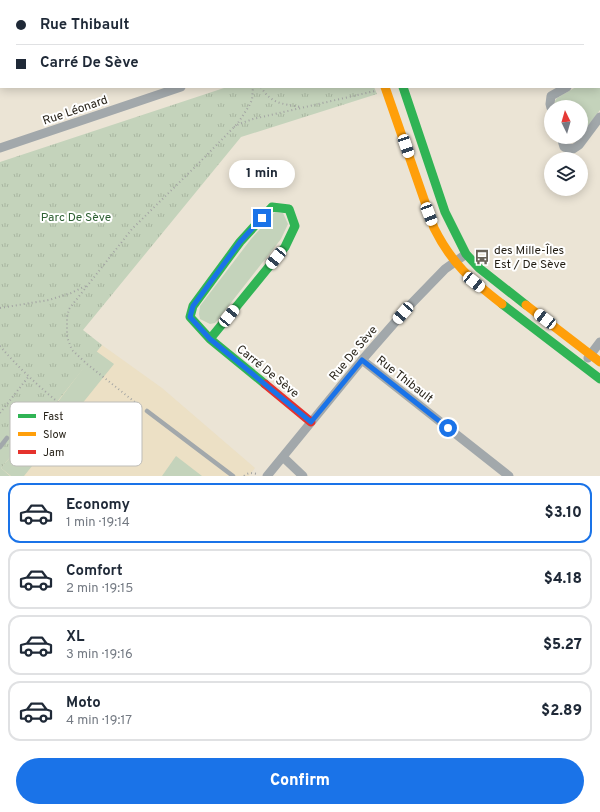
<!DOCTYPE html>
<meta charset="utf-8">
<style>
:root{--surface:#fff;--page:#f2f2f3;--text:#1f2937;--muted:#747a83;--line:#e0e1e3;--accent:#1a73e8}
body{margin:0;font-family:Overpass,sans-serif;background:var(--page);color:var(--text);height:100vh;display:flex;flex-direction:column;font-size:15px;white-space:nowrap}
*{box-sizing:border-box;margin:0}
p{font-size:13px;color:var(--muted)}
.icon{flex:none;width:22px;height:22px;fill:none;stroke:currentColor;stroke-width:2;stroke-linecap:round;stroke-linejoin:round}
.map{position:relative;height:476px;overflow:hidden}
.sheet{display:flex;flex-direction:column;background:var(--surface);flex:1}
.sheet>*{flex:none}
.guide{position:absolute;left:0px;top:0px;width:600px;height:88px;box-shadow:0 2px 10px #0003;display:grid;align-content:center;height:88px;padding:0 16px;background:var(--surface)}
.needle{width:26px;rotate:355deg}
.tools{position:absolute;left:544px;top:100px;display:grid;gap:8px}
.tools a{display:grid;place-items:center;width:44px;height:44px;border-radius:50%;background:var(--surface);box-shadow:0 2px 10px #0003;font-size:20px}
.end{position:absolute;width:18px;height:18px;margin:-9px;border:5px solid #1a73e8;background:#fff;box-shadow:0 0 0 2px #fff}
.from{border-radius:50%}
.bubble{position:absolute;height:28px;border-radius:14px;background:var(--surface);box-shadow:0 2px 10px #0003;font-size:13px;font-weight:800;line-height:28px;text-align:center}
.car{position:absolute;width:12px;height:24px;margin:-12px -6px;border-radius:5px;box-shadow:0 0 3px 1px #0007;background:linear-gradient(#fff 24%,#345 0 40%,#fff 0 76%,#345 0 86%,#fff 0)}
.guide b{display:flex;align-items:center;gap:14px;height:38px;font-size:15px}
.guide b+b{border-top:1px solid var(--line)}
.guide i{width:10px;height:10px;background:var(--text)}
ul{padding:7px 0 0;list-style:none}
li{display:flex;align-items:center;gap:12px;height:60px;margin:0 8px 6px;padding:0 8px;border:2px solid var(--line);border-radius:12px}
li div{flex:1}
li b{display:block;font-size:15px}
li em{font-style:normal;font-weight:800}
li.active{border-color:var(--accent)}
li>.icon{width:36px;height:36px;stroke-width:1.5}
.primary-button{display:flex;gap:8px;margin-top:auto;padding:8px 16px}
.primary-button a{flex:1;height:46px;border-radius:24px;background:var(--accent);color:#fff;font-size:16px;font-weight:800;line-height:46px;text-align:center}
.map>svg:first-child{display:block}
.built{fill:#ece0c5}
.grass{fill:#c4d3bb}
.park{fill:url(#park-tufts)}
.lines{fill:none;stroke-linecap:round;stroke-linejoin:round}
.path{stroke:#a2a3a2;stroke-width:2;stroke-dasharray:1 3;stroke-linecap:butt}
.lane{stroke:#a2a8ab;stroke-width:4.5}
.street{stroke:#a2a8ab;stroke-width:9}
.fast{stroke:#30b455;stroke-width:9}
.slow{stroke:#ff9f0a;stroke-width:9}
.jam{stroke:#e5322d;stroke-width:9}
.route{stroke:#1a73e8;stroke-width:5}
.labels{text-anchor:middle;stroke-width:4;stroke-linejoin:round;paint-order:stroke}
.street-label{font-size:12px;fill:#231e14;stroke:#fff}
.park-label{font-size:12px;fill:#2f6134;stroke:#fff}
.poi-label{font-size:12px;fill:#231e14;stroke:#fff;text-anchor:start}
.key{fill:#fff;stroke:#bdbcb8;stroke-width:1}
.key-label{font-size:11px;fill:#231e14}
</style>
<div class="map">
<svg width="600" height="476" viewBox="0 0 600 476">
<defs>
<pattern id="park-tufts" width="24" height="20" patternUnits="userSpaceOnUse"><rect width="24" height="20" fill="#c4d3bb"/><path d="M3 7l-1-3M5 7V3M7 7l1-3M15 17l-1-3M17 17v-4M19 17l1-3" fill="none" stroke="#a8b5a0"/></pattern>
</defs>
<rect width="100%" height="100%" fill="#ebe4d5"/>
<!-- built -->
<path class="built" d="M102,345L162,388L255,468L249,476H9L1,468Z"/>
<!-- grass -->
<g class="grass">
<path d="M600,73V110L581,135V107H556L555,101L557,98L576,87H599V74Z"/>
<path d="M275,212L283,213L288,224L281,239L215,323L210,324L200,319L199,314L200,306L251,239Z"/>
<path d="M96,351L114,364L24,476H11L1,468L57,403Z"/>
<path d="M176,456L202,476H162Z"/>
</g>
<!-- park -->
<path class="park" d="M227,87H320L321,88L323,87H374L377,94L241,137L83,330L102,345L57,402L1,468L10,476H0V162Z"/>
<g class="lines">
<!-- path -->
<g class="path">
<path d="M261,87C271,104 283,104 301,107"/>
<path d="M234,127L239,124L253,119L375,91"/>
<path d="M0,308L49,300L71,293L88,285"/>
<path d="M0,346C21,371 48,395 74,415"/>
<path d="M141,407L87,364L72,350L67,337V317L69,309L132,229L197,165L238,123L249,106L252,100L253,87"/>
<path d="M0,413L29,376"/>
<path d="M13,443L37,462"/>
<path d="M244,476C248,472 252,473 258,474"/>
</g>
<!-- lane -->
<g class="lane">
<path d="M147,411L233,476"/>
<path d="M0,447L7,438"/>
</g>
<!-- street -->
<g class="street">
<path d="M222,0L223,1"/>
<path d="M18,1L21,0"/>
<path d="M0,7H1"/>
<path d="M599,69L600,68"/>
<path d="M551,108L550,104L551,96L567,87"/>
<path d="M561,137L564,147L573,149L579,145L600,117"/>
<path d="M0,148L181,87"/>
<path d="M588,358L600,342"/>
<path d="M362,360L509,476"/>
<path d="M283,457L303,476"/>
<path d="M267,476L362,360L411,304L445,269L466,254"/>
</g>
<!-- fast -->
<g class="fast">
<path d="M356,0V1"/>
<path d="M403,87L445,212L466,254L479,268L526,305"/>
<path d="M502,304L600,379"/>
<path d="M210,339L285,247L295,226L289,209L272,207L240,242L193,306L190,317L210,339L265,384"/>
</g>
<!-- slow -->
<g class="slow">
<path d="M385,87L434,228C452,264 471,280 502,304"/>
<path d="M526,305L600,362"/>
</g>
<!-- jam -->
<g class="jam">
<path d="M373,0V1"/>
<path d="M265,384L311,422"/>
</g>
</g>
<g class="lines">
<!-- route -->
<path class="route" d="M262,218L240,242L193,306L190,317L210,339L311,422L362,360L448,428"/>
</g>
<!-- icons -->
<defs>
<g id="bus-bare" transform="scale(1.2)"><path d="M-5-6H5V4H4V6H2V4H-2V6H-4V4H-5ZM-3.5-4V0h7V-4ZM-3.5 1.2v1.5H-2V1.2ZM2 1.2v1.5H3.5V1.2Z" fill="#696358" stroke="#fff" stroke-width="2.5" paint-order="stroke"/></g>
</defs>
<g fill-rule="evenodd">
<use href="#bus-bare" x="482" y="257"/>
</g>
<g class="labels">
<!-- street labels -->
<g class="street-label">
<text transform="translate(75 110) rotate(-19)" y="4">Rue Léonard</text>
<text transform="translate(353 353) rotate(-50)" y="4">Rue De Sève</text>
<text transform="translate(268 371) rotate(39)" y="4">Carré De Sève</text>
<text transform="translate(405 379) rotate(38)" y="4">Rue Thibault</text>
</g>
<!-- park labels -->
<g class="park-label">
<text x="76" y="221">Parc De Sève</text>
</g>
<!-- poi labels -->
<g class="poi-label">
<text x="494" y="254">des Mille-Îles<tspan x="494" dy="14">Est / De Sève</tspan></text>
</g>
</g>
<!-- legend -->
<rect x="10" y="402" width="132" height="64" rx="6" class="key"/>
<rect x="18" y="414" width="18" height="4" fill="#30b455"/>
<rect x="18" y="432" width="18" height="4" fill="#ff9f0a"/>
<rect x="18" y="450" width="18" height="4" fill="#e5322d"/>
<g class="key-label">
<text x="43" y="420">Fast</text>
<text x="43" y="438">Slow</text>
<text x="43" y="456">Jam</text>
</g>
</svg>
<div class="tools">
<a><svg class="needle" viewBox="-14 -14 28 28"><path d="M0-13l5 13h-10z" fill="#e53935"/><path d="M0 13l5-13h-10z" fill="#747a83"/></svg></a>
<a><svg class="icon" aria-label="layers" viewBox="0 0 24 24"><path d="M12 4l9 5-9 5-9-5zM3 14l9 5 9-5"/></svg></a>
</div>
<i class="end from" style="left:448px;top:428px"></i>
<i class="end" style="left:262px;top:218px"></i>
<div class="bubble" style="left:229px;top:160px;width:66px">1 min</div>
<i class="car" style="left:406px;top:146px;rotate:161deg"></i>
<i class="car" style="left:429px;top:214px;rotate:159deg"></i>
<i class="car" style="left:276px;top:258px;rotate:219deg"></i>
<i class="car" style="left:474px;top:282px;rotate:129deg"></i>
<i class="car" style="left:403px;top:313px;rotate:221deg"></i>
<i class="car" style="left:229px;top:316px;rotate:39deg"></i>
<i class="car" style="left:545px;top:319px;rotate:308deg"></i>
<div class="guide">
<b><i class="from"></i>Rue Thibault</b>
<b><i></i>Carré De Sève</b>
</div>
</div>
<section class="sheet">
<ul>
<li class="active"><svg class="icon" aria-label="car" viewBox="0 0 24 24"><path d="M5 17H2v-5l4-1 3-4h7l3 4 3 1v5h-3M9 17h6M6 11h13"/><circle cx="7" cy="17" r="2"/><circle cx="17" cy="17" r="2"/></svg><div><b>Economy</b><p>1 min · 19:14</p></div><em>$3.10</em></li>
<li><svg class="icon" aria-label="car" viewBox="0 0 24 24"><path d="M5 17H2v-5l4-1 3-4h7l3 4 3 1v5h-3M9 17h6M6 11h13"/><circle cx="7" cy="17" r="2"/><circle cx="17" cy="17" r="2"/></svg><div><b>Comfort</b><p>2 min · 19:15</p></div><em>$4.18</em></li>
<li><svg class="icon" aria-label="car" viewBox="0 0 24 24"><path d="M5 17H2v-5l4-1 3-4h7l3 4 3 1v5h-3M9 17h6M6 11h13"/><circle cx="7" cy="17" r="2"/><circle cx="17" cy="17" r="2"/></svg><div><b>XL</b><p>3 min · 19:16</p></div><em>$5.27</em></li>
<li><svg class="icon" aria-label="car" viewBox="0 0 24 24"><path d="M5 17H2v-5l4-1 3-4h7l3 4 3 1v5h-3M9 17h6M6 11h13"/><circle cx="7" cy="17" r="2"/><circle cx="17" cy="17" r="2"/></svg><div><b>Moto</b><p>4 min · 19:17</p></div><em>$2.89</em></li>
</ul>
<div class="primary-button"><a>Confirm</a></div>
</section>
